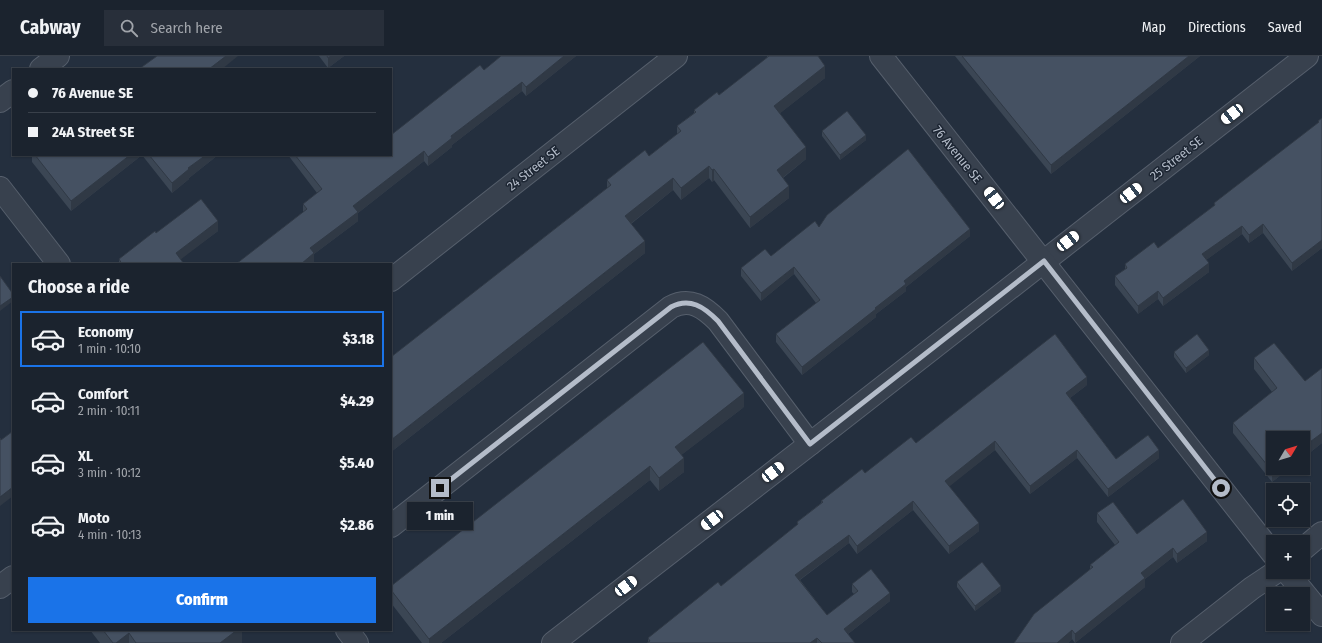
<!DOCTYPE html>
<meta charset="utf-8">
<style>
:root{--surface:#1b232e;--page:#282f3a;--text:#f1f3f6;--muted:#a0a4aa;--line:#39404a;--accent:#1a73e8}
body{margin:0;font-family:"Fira Sans Condensed",sans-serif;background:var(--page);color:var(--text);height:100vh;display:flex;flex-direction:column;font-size:15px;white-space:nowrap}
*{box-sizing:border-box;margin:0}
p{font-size:13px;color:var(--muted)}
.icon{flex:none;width:22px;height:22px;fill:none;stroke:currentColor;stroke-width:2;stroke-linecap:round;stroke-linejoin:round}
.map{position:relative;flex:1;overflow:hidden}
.drawer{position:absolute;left:12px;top:207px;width:380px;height:368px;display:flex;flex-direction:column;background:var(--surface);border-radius:0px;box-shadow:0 1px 3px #0004,0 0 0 1px var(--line)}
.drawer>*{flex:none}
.guide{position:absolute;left:12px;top:12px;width:380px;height:88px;border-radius:0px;box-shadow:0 1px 3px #0004,0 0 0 1px var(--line);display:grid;align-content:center;height:88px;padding:0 16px;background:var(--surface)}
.needle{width:26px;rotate:52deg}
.fabs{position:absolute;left:1266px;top:375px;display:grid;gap:8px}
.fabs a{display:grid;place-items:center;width:44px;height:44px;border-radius:0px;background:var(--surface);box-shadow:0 1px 3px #0004,0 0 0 1px var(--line);font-size:20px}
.end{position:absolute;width:18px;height:18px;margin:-9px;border:5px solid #b4bcc9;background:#111;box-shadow:0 0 0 2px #111}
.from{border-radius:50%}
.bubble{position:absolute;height:28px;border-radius:0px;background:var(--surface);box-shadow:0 1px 3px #0004,0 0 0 1px var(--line);font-size:13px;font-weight:800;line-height:28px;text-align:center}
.car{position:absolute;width:12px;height:24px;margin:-12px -6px;border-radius:5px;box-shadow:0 0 3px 1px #0007;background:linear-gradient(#fff 24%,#345 0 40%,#fff 0 76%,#345 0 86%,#fff 0)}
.guide b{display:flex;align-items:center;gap:14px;height:38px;font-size:15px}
.guide b+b{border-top:1px solid var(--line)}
.guide i{width:10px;height:10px;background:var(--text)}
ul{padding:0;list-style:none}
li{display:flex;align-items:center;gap:12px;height:56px;margin:0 8px 6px;padding:0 8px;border:2px solid transparent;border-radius:0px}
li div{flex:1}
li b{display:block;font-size:15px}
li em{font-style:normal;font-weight:800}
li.active{border-color:var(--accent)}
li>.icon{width:36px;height:36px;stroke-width:1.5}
h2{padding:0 16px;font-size:18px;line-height:48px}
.primary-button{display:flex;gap:8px;margin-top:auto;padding:8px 16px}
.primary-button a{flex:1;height:46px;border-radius:0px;background:var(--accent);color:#fff;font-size:16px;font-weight:800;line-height:46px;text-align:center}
header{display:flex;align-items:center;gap:24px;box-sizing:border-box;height:56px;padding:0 20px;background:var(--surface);border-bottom:1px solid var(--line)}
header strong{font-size:19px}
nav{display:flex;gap:22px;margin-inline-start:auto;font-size:14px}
.search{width:280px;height:36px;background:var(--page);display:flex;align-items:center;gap:10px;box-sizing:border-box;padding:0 14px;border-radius:0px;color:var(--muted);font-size:15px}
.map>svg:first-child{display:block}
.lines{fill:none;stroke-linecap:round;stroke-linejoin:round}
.minor-casing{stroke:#565f6c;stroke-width:24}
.tertiary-casing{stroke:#565f6c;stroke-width:24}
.minor{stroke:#38414e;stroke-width:22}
.tertiary{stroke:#38414e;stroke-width:22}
.wall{fill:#3b4654}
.shaded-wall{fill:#303945}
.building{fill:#455162;stroke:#303945}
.route{stroke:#b4bcc9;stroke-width:5}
.labels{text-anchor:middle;stroke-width:3;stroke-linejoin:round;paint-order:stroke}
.street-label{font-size:13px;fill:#b4bcc9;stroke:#1d2633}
</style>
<header>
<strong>Cabway</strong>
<div class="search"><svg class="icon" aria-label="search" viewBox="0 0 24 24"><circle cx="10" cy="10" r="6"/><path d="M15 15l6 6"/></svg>Search here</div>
<nav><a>Map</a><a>Directions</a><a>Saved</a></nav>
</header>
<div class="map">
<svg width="1322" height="587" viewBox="0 0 1322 587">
<rect width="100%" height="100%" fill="#242f3e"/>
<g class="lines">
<!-- minor casing -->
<g class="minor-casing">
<g id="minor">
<path d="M41,13L58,0"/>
<path d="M0,45L13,35"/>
<path d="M0,132L59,208"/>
<path d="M391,224L676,0"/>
<path d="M391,470L671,251C690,241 704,251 718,265L810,388"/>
<path d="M1287,516L1322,559"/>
<path d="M0,531L13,521"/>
<path d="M347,574L357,587"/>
<path d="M553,587L810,388L1307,0"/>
</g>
</g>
<!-- tertiary casing -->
<g class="tertiary-casing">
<g id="tertiary">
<path d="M881,0L1273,498"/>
<path d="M1303,493L1322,477"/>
<path d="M1182,587L1252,532L1276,516"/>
</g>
</g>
<!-- minor -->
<use href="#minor" class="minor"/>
<!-- tertiary -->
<use href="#tertiary" class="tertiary"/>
</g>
<!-- wall -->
<g class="wall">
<path d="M319,0H344L328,12Z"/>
<path d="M501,0H576L526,40L522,35L452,89V91L428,110L424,105L358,157V165L314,198V207L313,208H236L303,156V148L317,137L288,99H391L484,14Z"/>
<path d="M767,0H818L825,22L780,57L806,103L783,122L789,142L750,172L714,124L712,126L709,122L681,144L673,134L631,168L645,197L391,396V301L607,132V124L649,100L677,78V70L694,57V54L719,39L767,2Z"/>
<path d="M955,0H1200L1051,118Z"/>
<path d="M1322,62V192L1292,215L1263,177L1249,187L1242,178L1206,204L1209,216L1163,250L1158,243L1138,258L1115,229V220L1125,213V208L1158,192L1214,150V147L1318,67V65Z"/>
<path d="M822,75L866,84L840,104L822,80Z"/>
<path d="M32,99H218L189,122V123L172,137L142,99L71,155L32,106Z"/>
<path d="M819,171L970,180L906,231V235L876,258V261L802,319L776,286V278L816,247L794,218L761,245L741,220V212L771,200Z"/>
<path d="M218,175L180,203L184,208H119V203L156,177Z"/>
<path d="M1174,296L1209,299L1186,317L1174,301Z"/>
<path d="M1254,302L1305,325L1322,387L1303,402V382L1273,412H1290L1272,426L1233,377V367L1272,336L1254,313Z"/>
<path d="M1087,329L1070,342L1116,403L1159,402L1108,441L1077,402L1030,438L995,394L949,430L979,475L949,498L913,454L857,498L849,487L800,524L827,559L854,538L852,536V528L890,545L848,578L855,587H647L648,586V582L721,530L797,469V466L821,447V445L865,417L916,387Z"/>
<path d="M744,351L681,399L684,416L659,435L650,424L441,587H422L391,547V530Z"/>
<path d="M1097,457L1137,478L1207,485L1177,507L1173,501L1145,523V531L1075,587L1072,583L1068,587H1014L1090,513V509L1115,489L1097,466Z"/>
<path d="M957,526L1001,535L975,555L957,531Z"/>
<path d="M90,574H242V586L241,587H100Z"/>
</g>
<!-- shaded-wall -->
<g class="shaded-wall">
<path d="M226,0H238L222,13H209Z"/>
<path d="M331,0H344L328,12V2Z"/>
<path d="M564,0H576L526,40V31Z"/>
<path d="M1189,0H1200L1051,118V109Z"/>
<path d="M825,10V22L774,62V50Z"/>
<path d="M522,26V35L452,89V91L428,110V101L451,80Z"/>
<path d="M866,79V84L840,104V99Z"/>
<path d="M806,91V103L777,126V114Z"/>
<path d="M424,95V105L358,157V165L314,198V207L313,208H301L310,192L353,150Z"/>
<path d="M130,99H142L71,155V145Z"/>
<path d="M206,99H218L189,122V123L172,137V127L188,112Z"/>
<path d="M709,110V122L681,144V132Z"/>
<path d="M714,113V124L712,126V114Z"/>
<path d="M673,122V134L625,172V160Z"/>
<path d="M789,130V142L750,172V161Z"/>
<path d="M218,165V175L176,207V197Z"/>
<path d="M1263,168V177L1249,187V179Z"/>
<path d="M1242,170V178L1202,207V198Z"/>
<path d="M970,173V180L906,231V235L876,258V261L802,319V311L875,252L904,225Z"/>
<path d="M1322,184V192L1292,215V207Z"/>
<path d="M645,185V197L391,396V384Z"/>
<path d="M1209,207V216L1163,250V242Z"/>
<path d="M794,211V218L761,245V237Z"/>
<path d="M1158,235V243L1138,258V250Z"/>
<path d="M13,241V245L0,255V250Z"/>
<path d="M1209,294V299L1186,317V312Z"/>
<path d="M1087,321V329L1066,345V337Z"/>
<path d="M744,337V351L675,404V391Z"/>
<path d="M1322,377V387L1303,402V391Z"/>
<path d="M995,385V394L945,434V425Z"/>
<path d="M1077,394V402L1030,438V430Z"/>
<path d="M1159,394V402L1108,441V433Z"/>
<path d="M684,402V416L659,435V422Z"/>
<path d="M650,410V424L441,587H429V583Z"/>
<path d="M1276,412H1290L1272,426V415Z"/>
<path d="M13,431V440L0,450V441Z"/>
<path d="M913,445V454L857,498V490Z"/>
<path d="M979,467V475L949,498V490Z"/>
<path d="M1207,476V485L1177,507V498Z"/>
<path d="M849,479V487L795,527V519Z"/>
<path d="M1173,492V501L1145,523V531L1075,587V578L1141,517Z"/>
<path d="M1001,530V535L975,555V550Z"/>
<path d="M890,537V545L844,581V573Z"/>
<path d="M237,574H242V586L241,587H220Z"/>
<path d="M1072,574V583L1068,587H1057Z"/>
<path d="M129,577V587H116Z"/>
<path d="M817,582V587H810Z"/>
</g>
<!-- building -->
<g class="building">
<path d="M157,0H226L209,13H139Z"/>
<path d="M327,0H331L328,2Z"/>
<path d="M501,0H564L526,31L522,26L451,80L452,82L428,101L424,95L353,150L358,156L310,192L314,197L301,208H236L307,153L303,148L322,133L295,99H391V79L480,9L484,14Z"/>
<path d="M769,0H818L825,10L774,50L806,91L777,114L789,130L750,161L714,113L712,114L709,110L681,132L673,122L625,160L645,185L391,384V301L611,129L607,124L645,94L649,100L681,75L677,70L696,56L694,54L717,36L719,39Z"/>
<path d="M962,0H1189L1051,109Z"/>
<path d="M847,55L866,79L840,99L822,75Z"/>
<path d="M1322,62V184L1292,207L1263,168L1249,179L1242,170L1202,198L1209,207L1163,242L1158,235L1138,250L1115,220L1127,212L1125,208L1154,186L1158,192L1215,149L1214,147L1319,66L1318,65Z"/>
<path d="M908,93L970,173L904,225L906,228L875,252L876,253L802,311L776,278L820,244L794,211L761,237L741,212L765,193L771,200L815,165L819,171L827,159Z"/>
<path d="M35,99H130L71,145Z"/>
<path d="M149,99H206L188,112L189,113L172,127Z"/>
<path d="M201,143L218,165L176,197L184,208H122L119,203L155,175L156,177Z"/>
<path d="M0,220L13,238V241L0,250Z"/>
<path d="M1055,278L1087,321L1066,337L1116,403L1148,379L1159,394L1108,433L1077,394L1030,430L995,385L945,425L979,467L949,490L913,445L857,490L849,479L795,519L827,559L858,535L852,528L871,513L890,537L844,573L855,587H822L817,582L810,587H647L650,585L648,582L718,526L721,530L798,468L797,466L823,446L821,445L862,413L865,417L911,381L916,387Z"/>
<path d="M1197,278L1209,294L1186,312L1174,296Z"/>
<path d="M703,286L744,337L675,391L684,402L659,422L650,410L429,583L391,534V530Z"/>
<path d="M1274,287L1305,325L1322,312V377L1303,391V382H1273V412H1276L1272,415L1233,367L1277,332L1254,302Z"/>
<path d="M13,375V431L0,441V382L1,384Z"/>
<path d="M1183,443L1207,476L1177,498L1173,492L1141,517L1145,522L1075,578L1072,574L1057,587H1014L1034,558L1093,511L1090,509L1119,486L1097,457L1113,446L1137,478Z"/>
<path d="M982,506L1001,530L975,550L957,526Z"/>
<path d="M103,574H237L220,587H136L129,577L116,587H113Z"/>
</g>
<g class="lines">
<!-- route -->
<path class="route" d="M440,432L671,251C690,241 704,251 718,265L810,388L1044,205L1221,432"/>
</g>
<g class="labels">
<!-- street labels -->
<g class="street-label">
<text transform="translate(958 98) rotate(51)" y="5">76 Avenue SE</text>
<text transform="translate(1176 102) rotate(-38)" y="5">25 Street SE</text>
<text transform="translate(533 112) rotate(-38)" y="5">24 Street SE</text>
</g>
</g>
</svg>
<div class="fabs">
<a><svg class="needle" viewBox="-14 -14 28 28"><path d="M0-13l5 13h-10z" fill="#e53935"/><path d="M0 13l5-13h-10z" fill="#a0a4aa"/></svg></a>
<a><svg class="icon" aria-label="locate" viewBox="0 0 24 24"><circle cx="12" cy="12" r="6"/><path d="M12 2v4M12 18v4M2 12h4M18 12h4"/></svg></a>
<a>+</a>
<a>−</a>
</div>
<i class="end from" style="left:1221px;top:432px"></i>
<i class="end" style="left:440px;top:432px"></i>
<div class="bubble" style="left:407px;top:446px;width:66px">1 min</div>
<i class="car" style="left:1232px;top:58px;rotate:232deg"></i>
<i class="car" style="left:1131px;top:137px;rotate:52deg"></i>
<i class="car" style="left:994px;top:142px;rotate:322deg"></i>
<i class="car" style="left:1068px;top:185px;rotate:52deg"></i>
<i class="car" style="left:773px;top:416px;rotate:52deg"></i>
<i class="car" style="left:712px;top:464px;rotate:232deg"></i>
<i class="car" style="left:626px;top:530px;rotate:52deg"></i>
<div class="guide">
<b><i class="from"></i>76 Avenue SE</b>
<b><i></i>24A Street SE</b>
</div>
<section class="drawer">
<h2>Choose a ride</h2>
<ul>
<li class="active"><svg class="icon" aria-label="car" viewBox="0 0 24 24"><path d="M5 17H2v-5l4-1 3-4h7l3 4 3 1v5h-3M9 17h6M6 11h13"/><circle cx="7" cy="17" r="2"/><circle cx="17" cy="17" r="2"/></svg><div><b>Economy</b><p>1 min · 10:10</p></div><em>$3.18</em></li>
<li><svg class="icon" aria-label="car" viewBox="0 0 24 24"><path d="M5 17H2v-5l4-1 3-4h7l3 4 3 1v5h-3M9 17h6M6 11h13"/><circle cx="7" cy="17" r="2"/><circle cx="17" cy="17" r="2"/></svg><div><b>Comfort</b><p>2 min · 10:11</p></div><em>$4.29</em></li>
<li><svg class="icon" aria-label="car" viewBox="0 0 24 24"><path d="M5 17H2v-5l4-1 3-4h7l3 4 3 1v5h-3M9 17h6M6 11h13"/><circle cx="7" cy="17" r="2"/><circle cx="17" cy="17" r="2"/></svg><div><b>XL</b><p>3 min · 10:12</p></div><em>$5.40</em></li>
<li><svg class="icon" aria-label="car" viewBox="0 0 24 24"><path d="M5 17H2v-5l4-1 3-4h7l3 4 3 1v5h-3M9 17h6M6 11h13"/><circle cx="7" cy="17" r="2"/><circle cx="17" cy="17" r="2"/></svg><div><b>Moto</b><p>4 min · 10:13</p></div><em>$2.86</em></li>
</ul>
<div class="primary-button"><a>Confirm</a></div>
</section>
</div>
